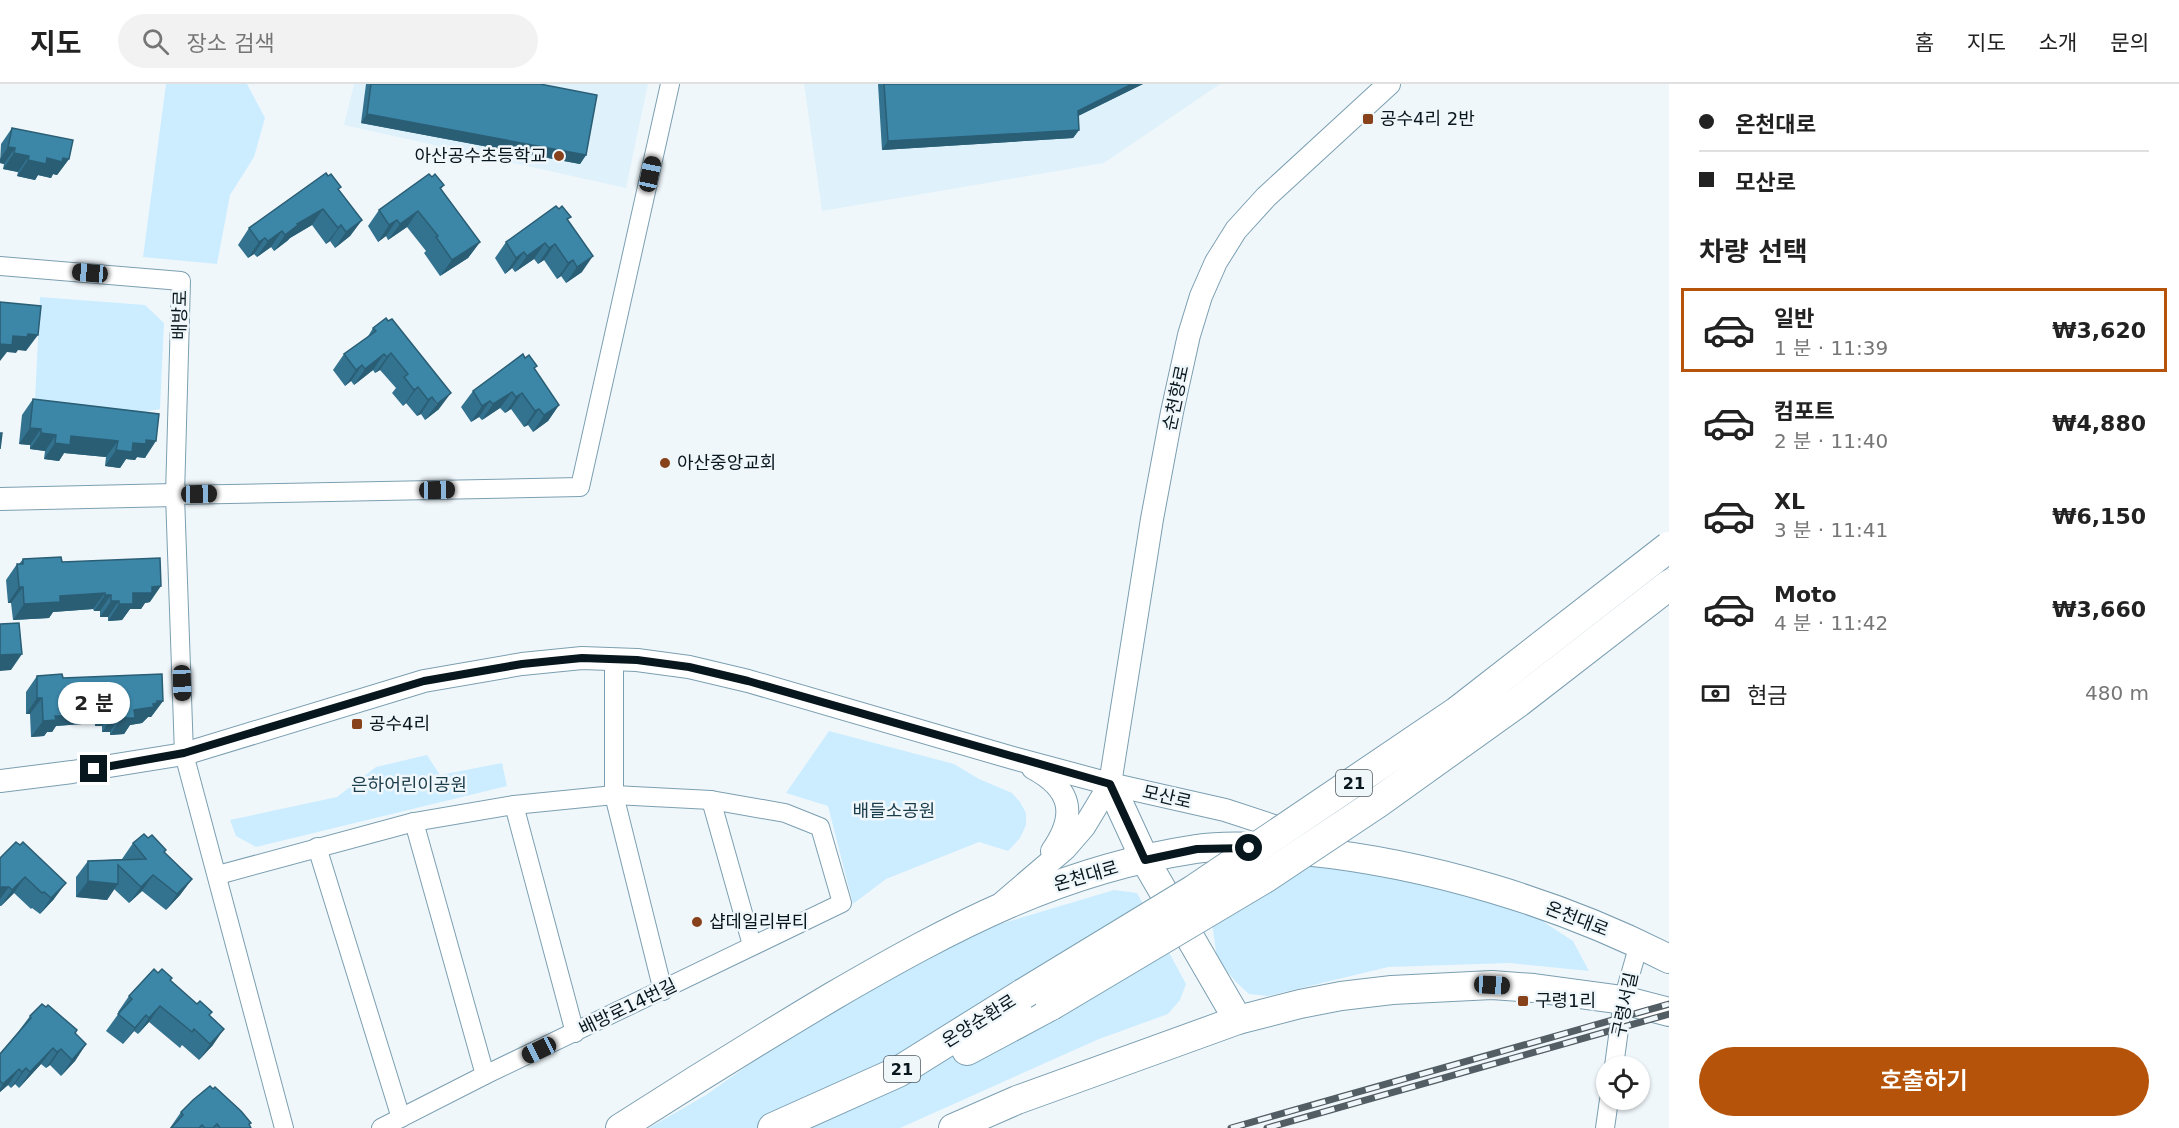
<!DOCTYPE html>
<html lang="ko">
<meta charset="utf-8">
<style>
:root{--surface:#fff;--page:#f2f2f2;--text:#222;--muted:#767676;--line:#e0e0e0;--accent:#b45309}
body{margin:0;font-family:"DejaVu Sans","Noto Sans KR",sans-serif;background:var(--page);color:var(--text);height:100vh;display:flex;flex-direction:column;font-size:22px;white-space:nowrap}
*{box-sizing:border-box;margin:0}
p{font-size:20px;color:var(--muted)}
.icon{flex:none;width:33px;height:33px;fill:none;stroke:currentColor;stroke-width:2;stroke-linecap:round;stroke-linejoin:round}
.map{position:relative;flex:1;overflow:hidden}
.details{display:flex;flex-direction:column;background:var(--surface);width:510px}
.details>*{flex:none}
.top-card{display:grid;align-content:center;height:132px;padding:0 30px;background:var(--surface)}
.tools{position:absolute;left:1596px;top:972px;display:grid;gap:12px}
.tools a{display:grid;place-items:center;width:54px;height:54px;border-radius:50%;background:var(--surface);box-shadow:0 2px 4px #0004;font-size:30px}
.end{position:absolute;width:27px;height:27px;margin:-14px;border:8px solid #08161d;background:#fff;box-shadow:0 0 0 3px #fff}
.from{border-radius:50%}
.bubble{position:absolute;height:42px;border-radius:21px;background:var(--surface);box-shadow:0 2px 4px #0004;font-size:20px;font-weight:600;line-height:42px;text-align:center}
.car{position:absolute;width:18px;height:36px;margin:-18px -9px;border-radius:8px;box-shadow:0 0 4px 2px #0007;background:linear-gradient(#222 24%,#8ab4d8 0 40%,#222 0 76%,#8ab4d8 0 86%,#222 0)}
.top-card b{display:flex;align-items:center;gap:21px;height:57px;font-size:22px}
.top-card b+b{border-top:2px solid var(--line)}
.top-card i{width:15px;height:15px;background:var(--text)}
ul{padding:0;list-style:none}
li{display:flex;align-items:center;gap:18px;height:84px;margin:0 12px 9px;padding:0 18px;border:3px solid transparent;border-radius:0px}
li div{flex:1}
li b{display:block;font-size:22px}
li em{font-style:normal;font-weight:600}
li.on{border-color:var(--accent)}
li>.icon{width:54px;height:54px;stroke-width:1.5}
h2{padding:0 30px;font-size:27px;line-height:72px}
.pay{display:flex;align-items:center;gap:15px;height:66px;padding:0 30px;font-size:22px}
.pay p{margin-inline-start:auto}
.cta{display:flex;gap:12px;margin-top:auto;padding:12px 30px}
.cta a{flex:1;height:69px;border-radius:36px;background:var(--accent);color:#fff;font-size:24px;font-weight:600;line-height:69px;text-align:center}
header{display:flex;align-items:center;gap:36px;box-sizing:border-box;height:84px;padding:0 30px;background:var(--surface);border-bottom:2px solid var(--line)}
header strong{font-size:28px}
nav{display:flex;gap:33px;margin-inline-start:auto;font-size:21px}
.search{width:420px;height:54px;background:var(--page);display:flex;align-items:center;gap:15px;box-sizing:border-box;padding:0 21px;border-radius:33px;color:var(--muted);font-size:22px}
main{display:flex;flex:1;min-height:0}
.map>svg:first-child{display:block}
.built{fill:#dff1fa}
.green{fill:#cbedff}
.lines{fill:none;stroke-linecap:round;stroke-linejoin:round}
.minor-casing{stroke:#7b9fb1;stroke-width:20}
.tertiary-casing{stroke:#7b9fb1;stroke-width:24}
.primary-casing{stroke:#7b9fb1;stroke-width:30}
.trunk-casing{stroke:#7b9fb1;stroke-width:32}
.minor{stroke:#fff;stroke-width:18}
.tertiary{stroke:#fff;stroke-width:22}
.primary{stroke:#fff;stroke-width:28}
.trunk{stroke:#fff;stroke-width:30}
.rail-casing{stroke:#525e64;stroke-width:7}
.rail{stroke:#f0f7fb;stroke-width:4.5;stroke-dasharray:14;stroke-linecap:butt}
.trunk-bridge-casing{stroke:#7b9fb1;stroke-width:32;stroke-linecap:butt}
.trunk-bridge{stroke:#fff;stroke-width:30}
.wall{fill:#347390}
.shaded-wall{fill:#2a5e75}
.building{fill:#3c86a7;stroke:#2a5e75;stroke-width:1.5}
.route{stroke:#08161d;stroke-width:8}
.poi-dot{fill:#87411b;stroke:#f0f7fb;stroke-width:2}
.labels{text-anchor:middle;stroke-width:5;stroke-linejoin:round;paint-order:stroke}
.shield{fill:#f0f7fb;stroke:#4e5a60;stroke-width:1.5}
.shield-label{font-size:16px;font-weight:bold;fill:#08161d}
.poi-label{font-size:18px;fill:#08161d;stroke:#f0f7fb;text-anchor:start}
.street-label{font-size:18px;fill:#08161d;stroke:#f0f7fb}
.park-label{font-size:18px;fill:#1a3c4b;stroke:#f0f7fb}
</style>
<header>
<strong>지도</strong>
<div class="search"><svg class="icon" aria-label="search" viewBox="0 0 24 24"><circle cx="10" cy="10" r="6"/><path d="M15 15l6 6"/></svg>장소 검색</div>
<nav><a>홈</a><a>지도</a><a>소개</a><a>문의</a></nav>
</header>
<main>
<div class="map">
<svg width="1669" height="1044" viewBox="0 0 1669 1044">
<rect width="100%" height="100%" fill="#f0f7fb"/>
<!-- built -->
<g class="built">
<path d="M354,0H648L626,104L344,41Z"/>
<path d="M804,0H1220L1104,79L822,127Z"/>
</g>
<!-- green -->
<g class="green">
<path d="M166,0H247L265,34L254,73L230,111L217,180L143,173Z"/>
<path d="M40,213L145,221L164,239L160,325L129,331L35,316Z"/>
<path d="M829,647L954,680L979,695L1012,709L1020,718L1026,729V741L1020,754L1008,767L979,758L886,795L853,820L828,722L786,709Z"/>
<path d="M427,671L440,691L502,679L507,702L256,763L236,752L230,736L337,713L376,683Z"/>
<path d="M1235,775L1376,787L1465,810L1536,833L1573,857L1589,887L1509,879L1388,883L1268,912L1249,910L1236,898L1217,875L1207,802Z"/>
<path d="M1114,806L1137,809L1186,900L1180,916L1168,930L1099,955L900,1044H649L706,1011L784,956L892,893L990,843Z"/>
</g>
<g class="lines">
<!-- minor casing -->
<g class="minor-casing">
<g id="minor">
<path d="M0,182L181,197L175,411L184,670L284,1044"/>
<path d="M175,411L580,403L670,0"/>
<path d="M614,575V711L663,907"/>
<path d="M711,716L752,861"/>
<path d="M514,721L575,949"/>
<path d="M414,738L485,991"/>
<path d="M317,763L401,1034"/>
<path d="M218,791L414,738L514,721L614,711L711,716L785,729L820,743L842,819L485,991L381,1044"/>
<path d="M1614,982L1623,916L1639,860"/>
<path d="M1605,1044L1609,1016"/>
</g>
</g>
<!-- tertiary casing -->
<g class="tertiary-casing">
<g id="tertiary">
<path d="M0,415L175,411"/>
<path d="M1033,684C1072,705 1077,731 1052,767"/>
<path d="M0,697L72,688L184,670L424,597L522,580L582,574L637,576L689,583L748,597L1013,674L1110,700L1225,726L1295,749"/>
<path d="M1003,818L1065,765L1084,743L1110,700L1152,435L1172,328L1189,251L1201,212L1216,178L1236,146L1266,113L1389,0"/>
</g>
</g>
<!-- primary casing -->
<g class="primary-casing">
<g id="primary">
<path d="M1110,700L1145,776L1238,936"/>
<path d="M620,1044C690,999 761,955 833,912C952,843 1058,786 1196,765C1231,760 1269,763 1304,767C1427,779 1560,819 1669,875"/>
<path d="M953,1044L1017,1016L1238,936L1300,920L1341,912L1392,906L1492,901L1534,904L1623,916L1669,928"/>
</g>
</g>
<!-- trunk casing -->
<g class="trunk-casing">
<g id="trunk">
<path d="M967,966L1051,921"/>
<path d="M773,1044L898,988L1023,910"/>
</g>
</g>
<!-- minor -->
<use href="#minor" class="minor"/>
<!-- tertiary -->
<use href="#tertiary" class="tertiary"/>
<!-- primary -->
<use href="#primary" class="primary"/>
<!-- trunk -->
<use href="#trunk" class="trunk"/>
<!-- rail casing -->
<g class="rail-casing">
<g id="rail">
<path d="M1231,1044L1669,920"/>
<path d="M1267,1044L1669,930"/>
</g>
</g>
<!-- rail -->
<use href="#rail" class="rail"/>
<!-- trunk-bridge casing -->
<g class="trunk-bridge-casing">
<g id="trunk-bridge">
<path d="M1023,910L1194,806L1457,628L1669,463"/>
<path d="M1051,921L1266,793L1377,719L1518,618L1669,501"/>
</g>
</g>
<!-- trunk-bridge -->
<use href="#trunk-bridge" class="trunk-bridge"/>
</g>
<!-- wall -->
<g class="wall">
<path d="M366,0H540L586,71L580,80L361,39Z"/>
<path d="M878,0H1143L1078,32L1079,46L1073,54L882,66Z"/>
<path d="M12,44L69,75L57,91L53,90L51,94L38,91L35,96L17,92L18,88L3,85L4,80L0,79L1,60Z"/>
<path d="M432,93L444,101L441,105L480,158L468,174L440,192L424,169L426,167L407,143L388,156L386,152L378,158L368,142L379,126Z"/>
<path d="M338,106L362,136L350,152L335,164L330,157L326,160L312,141L290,154L287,157L274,167L271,163L257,173L254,170L248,174L238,161L249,144Z"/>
<path d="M568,137L582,188L566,199L561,192L557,195L544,176L538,180L534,175L515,188L512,184L505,190L495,174L506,158Z"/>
<path d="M386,234L439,325L425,336L421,330L417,332L406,319L403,322L392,309L396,304L380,286L375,289L373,286L354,301L351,297L345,302L333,286L344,270L367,254L373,244Z"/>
<path d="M535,286L559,321L548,337L533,348L528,341L524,343L511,325L505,329L500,324L482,336L479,333L471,338L461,323L473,307Z"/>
<path d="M33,315L159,330L145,374L137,373L135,376L126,375L120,384L105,382L106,373L64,369L59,377L44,375L45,367L30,365V361L19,360L22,331Z"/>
<path d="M23,475L62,478L150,518L145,519L141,525H130L122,536L108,537V533H100V527H94L93,525L53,528L49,534L13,536L11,519H8L6,496L17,480H19Z"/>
<path d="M37,592L63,594L163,617L151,633H148L142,639L130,641L124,650L110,651V648H102V642H95V639L56,642L52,648H47L44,652L31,653L30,630H26V608Z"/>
<path d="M133,759L164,769L192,795L180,811L166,826L142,807L129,819L114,805L107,816L76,813V793L88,777L122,775Z"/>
<path d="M0,774L54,815L40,830L32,824L31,825L14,809L1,822H0Z"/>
<path d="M158,889L172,894L170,897L209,931L213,961L199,976L182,961L180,964L149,938L138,950L134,947L123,960L106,947L119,929L118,928L129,912Z"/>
<path d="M46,923L77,946L75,950L86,960L75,977L61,992L50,981L46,984L41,980L19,1004L15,1000L11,1004L8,1001L0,1008V970L18,948L30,932Z"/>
<path d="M181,1028L251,1039L249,1041L251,1044H170Z"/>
</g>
<!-- shaded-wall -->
<g class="shaded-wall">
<path d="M1132,0H1143L1072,35L1078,27Z"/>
<path d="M367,30L586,71L580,80L361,39Z"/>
<path d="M1079,46L1073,54L882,66L888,57Z"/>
<path d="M8,63L15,64L4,80L0,79V75Z"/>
<path d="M14,69L29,72L18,88L3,85Z"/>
<path d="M47,74H63L69,75L57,91L53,90L51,94L38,91L35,96L17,92L28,76Z"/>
<path d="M323,125L312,141L290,154L287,157L274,167L285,151L297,140Z"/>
<path d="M418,127L407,143L388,156L400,140Z"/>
<path d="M362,136L350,152L335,164L346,148Z"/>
<path d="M397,136L386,152L378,158L389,141Z"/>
<path d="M341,141L330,157L326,160L338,144Z"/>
<path d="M282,147L271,163L257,173L268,157Z"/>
<path d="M265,154L254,170L248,174L259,158Z"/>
<path d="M480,158L468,174L440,192L452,176Z"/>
<path d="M545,159L534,175L515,188L527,172Z"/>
<path d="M555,160L544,176L538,180L549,164Z"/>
<path d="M524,168L512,184L505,190L516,174Z"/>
<path d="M593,172L582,188L566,199L577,183Z"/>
<path d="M573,176L561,192L557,195L568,179Z"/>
<path d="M28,250L38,251L26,267L18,266L16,269L7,268L0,277V260L13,252Z"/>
<path d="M391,269L380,286L375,289L387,273Z"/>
<path d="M384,270L373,286L354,301L365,285Z"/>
<path d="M362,281L351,297L345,302L356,286Z"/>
<path d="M418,303L406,319L403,322L414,306Z"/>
<path d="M512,308L500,324L482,336L493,320Z"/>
<path d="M451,309L439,325L425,336L437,320Z"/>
<path d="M522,309L511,325L505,329L516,313Z"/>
<path d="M432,313L421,330L417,332L428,316Z"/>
<path d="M490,317L479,333L471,338L482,322Z"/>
<path d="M559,321L548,337L533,348L544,331Z"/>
<path d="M539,325L528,341L524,343L535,327Z"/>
<path d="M30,344L41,345L30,361L19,360Z"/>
<path d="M41,349L56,351L45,367L30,365Z"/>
<path d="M71,352L118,357L106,373L64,369L59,377L44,375L55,359Z"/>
<path d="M146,356L156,357L145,374L137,373L135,376L126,375L120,384L105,382L116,366L133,359Z"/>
<path d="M161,502L150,518L145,519L141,525H130L122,536L108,537L119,520L133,509L152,503Z"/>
<path d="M19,503H23L11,519H8Z"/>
<path d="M105,509L93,525L53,528L49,534L13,536L24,520L60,512Z"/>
<path d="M105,511H111L100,527H94Z"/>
<path d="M111,517H119L108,533H100Z"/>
<path d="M22,570L11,586L0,587V571Z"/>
<path d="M37,614H42L30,630H26Z"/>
<path d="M157,617H163L151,633H148L142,639L130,641L124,650L110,651L121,634L134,626L153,620Z"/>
<path d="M107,623L95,639L56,642L52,648H47L44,652L31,653L43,637L55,632L64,627Z"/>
<path d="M106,626H113L102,642H95Z"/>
<path d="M121,631L110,648H102L113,632Z"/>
<path d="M153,791L142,807L129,819L141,803Z"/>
<path d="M25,793L14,809L1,822L12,806Z"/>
<path d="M192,795L180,811L166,826L177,810Z"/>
<path d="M88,797L118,800L107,816L76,813Z"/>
<path d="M66,799L54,815L40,830L51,814Z"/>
<path d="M0,803H9L0,815Z"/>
<path d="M160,922L149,938L138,950L149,934Z"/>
<path d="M146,931L134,947L123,960L135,944Z"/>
<path d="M224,945L213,961L199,976L210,960Z"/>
<path d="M86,960L75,977L61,992L72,976Z"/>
<path d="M53,964L41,980L19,1004L30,988Z"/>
<path d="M61,965L50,981L46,984L57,968Z"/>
<path d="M26,984L15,1000L11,1004L22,988Z"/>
<path d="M19,985L8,1001L0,1008V1005L3,1000Z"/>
</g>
<!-- building -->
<g class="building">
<path d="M371,0H540L597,11L586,71L367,30Z"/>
<path d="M884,0H1132L1078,27L1079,46L888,57Z"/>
<path d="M12,44L73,56L69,75L63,74L62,78L47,74L46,80L28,76L29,72L14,69L15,64L8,63Z"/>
<path d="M326,89L328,92L331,90L341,103L338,105L362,136L346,148L341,141L338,144L323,125L297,140L298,141L285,151L282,147L268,157L265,154L259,158L249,144Z"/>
<path d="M429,90L432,93L435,90L444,101L440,104L480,158L452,176L436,153L438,152L418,127L400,140L397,136L389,141L379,126Z"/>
<path d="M556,122L559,125L562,122L571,133L567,135L593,172L577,183L573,176L568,179L555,160L549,164L545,159L527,172L524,168L516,174L506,158Z"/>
<path d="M0,218L41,222L38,251L28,250L27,253L13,252L12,261L0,260Z"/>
<path d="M386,234L388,237L392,235L451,309L437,320L432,313L428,316L418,303L414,306L404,293L408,290L391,269L387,273L384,270L365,285L362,281L356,286L344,270L376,247L373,244Z"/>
<path d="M523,270L525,274L529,271L537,282L534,284L559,321L544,331L539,325L535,327L522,309L516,313L512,308L493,320L490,317L482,322L473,307Z"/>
<path d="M33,315L159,330L156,357L146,356V360L133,359L132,368L116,366L118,357L71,352L70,361L55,359L56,351L41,349V345L30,344Z"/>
<path d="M0,349H2L0,365Z"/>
<path d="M61,473L62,478L160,474L161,502L152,503V509H133V520H119V517H111V511H105V509L60,512V518L24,520L23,503H19L17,480H23V475Z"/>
<path d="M19,539L22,570L0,571V540Z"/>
<path d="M62,590L63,594L162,590L163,617H157V619L153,620L154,623L134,626L135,634H121V631L113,632V626H106L107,623L64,627V632H55L56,636L43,637L42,614H37V592Z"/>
<path d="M144,750L148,754L152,751L166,766L164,768L192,795L177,810L153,791L141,803L118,781V800L88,797V777L146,775L133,759Z"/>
<path d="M16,758L20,761L23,758L66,799L51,814L44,808L42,809L25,793L12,806L9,803H0V774Z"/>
<path d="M154,885L158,889L162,885L172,894L170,896L197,920L200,917L212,928L209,931L224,945L210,960L194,945L192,948L160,922L149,934L146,931L135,944L118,930L132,915L129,912Z"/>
<path d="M42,920L46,923L48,921L77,946L75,949L86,960L72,976L61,965L57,968L53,964L30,988L26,984L22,988L19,985L3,1000L0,997V970L31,934L30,932Z"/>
<path d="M210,1002L213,1005L215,1003L241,1027L251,1039L249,1040L251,1044H220L217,1040L213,1044H205L202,1041L199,1044H171L183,1031L181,1028L193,1016Z"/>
</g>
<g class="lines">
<!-- route -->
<path class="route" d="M94,685L184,669L424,597L522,580L582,574L637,576L689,583L748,597L1110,700L1145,776L1197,765L1249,764"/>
</g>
<!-- markers -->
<g class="poi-dot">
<rect x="1362" y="29" width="12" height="12" rx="3"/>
<circle cx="559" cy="72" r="6"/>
<circle cx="665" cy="379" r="6"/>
<rect x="351" y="634" width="12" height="12" rx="3"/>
<circle cx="697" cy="838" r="6"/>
<rect x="1517" y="911" width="12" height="12" rx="3"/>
</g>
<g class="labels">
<!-- shield labels -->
<g class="shield">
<rect x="1336" y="686" width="36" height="26" rx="4.5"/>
<rect x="884" y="972" width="36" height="26" rx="4.5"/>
</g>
<g class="shield-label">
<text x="1354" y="705">21</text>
<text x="902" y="991">21</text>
</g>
<!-- poi labels -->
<g class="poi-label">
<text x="1380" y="41">공수4리 2반</text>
<text x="547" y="78" text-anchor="end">아산공수초등학교</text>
<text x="677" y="385">아산중앙교회</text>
<text x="369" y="646">공수4리</text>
<text x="709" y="844">샵데일리뷰티</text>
<text x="1535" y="923">구령1리</text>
</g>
<!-- street labels -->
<g class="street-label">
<text transform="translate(180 231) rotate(-89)" y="6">배방로</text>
<text transform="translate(1176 314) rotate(-78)" y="6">순천향로</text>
<text transform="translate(1167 713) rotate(13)" y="6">모산로</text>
<text transform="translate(1086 792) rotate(-16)" y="6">온천대로</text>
<text transform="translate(1577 835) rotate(21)" y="6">온천대로</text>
<text transform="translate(1625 921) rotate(-78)" y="6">구령서길</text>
<text transform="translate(628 923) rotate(-26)" y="6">배방로14번길</text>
<text transform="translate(979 937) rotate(-32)" y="6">온양순환로</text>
</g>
<!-- park labels -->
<g class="park-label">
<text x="409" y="707">은하어린이공원</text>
<text x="894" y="733">배들소공원</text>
</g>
</g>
</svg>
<div class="tools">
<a><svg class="icon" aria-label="locate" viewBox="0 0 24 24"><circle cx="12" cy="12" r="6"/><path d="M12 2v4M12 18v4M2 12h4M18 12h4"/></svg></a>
</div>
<i class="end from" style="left:1249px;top:764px"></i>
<i class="end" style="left:94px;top:685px"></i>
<div class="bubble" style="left:58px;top:598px;width:72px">2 분</div>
<i class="car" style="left:650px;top:90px;rotate:12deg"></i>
<i class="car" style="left:90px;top:189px;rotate:275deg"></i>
<i class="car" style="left:437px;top:406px;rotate:89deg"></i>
<i class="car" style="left:199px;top:410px;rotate:89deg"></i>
<i class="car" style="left:182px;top:599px;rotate:178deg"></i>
<i class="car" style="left:1492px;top:901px;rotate:93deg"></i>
<i class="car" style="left:539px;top:966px;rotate:244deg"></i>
</div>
<section class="details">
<div class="top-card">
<b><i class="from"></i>온천대로</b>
<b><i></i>모산로</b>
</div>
<h2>차량 선택</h2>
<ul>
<li class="on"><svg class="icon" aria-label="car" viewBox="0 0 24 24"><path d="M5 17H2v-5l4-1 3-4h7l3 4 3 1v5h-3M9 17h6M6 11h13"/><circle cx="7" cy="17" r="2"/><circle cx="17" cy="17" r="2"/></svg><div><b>일반</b><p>1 분 · 11:39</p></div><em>₩3,620</em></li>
<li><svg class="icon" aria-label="car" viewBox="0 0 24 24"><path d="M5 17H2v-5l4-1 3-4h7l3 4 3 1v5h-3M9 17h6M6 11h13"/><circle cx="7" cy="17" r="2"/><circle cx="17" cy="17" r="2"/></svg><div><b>컴포트</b><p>2 분 · 11:40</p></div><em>₩4,880</em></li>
<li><svg class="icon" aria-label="car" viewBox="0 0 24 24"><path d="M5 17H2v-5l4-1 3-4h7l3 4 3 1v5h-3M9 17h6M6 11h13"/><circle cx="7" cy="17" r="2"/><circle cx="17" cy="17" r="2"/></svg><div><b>XL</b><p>3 분 · 11:41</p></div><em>₩6,150</em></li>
<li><svg class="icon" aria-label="car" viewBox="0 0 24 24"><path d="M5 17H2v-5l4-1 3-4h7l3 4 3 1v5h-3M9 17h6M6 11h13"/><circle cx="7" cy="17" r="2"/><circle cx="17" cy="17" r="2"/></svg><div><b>Moto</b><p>4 분 · 11:42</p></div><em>₩3,660</em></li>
</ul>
<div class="pay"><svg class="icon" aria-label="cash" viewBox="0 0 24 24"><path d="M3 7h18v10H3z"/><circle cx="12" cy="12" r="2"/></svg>현금<p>480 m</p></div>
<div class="cta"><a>호출하기</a></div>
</section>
</main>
